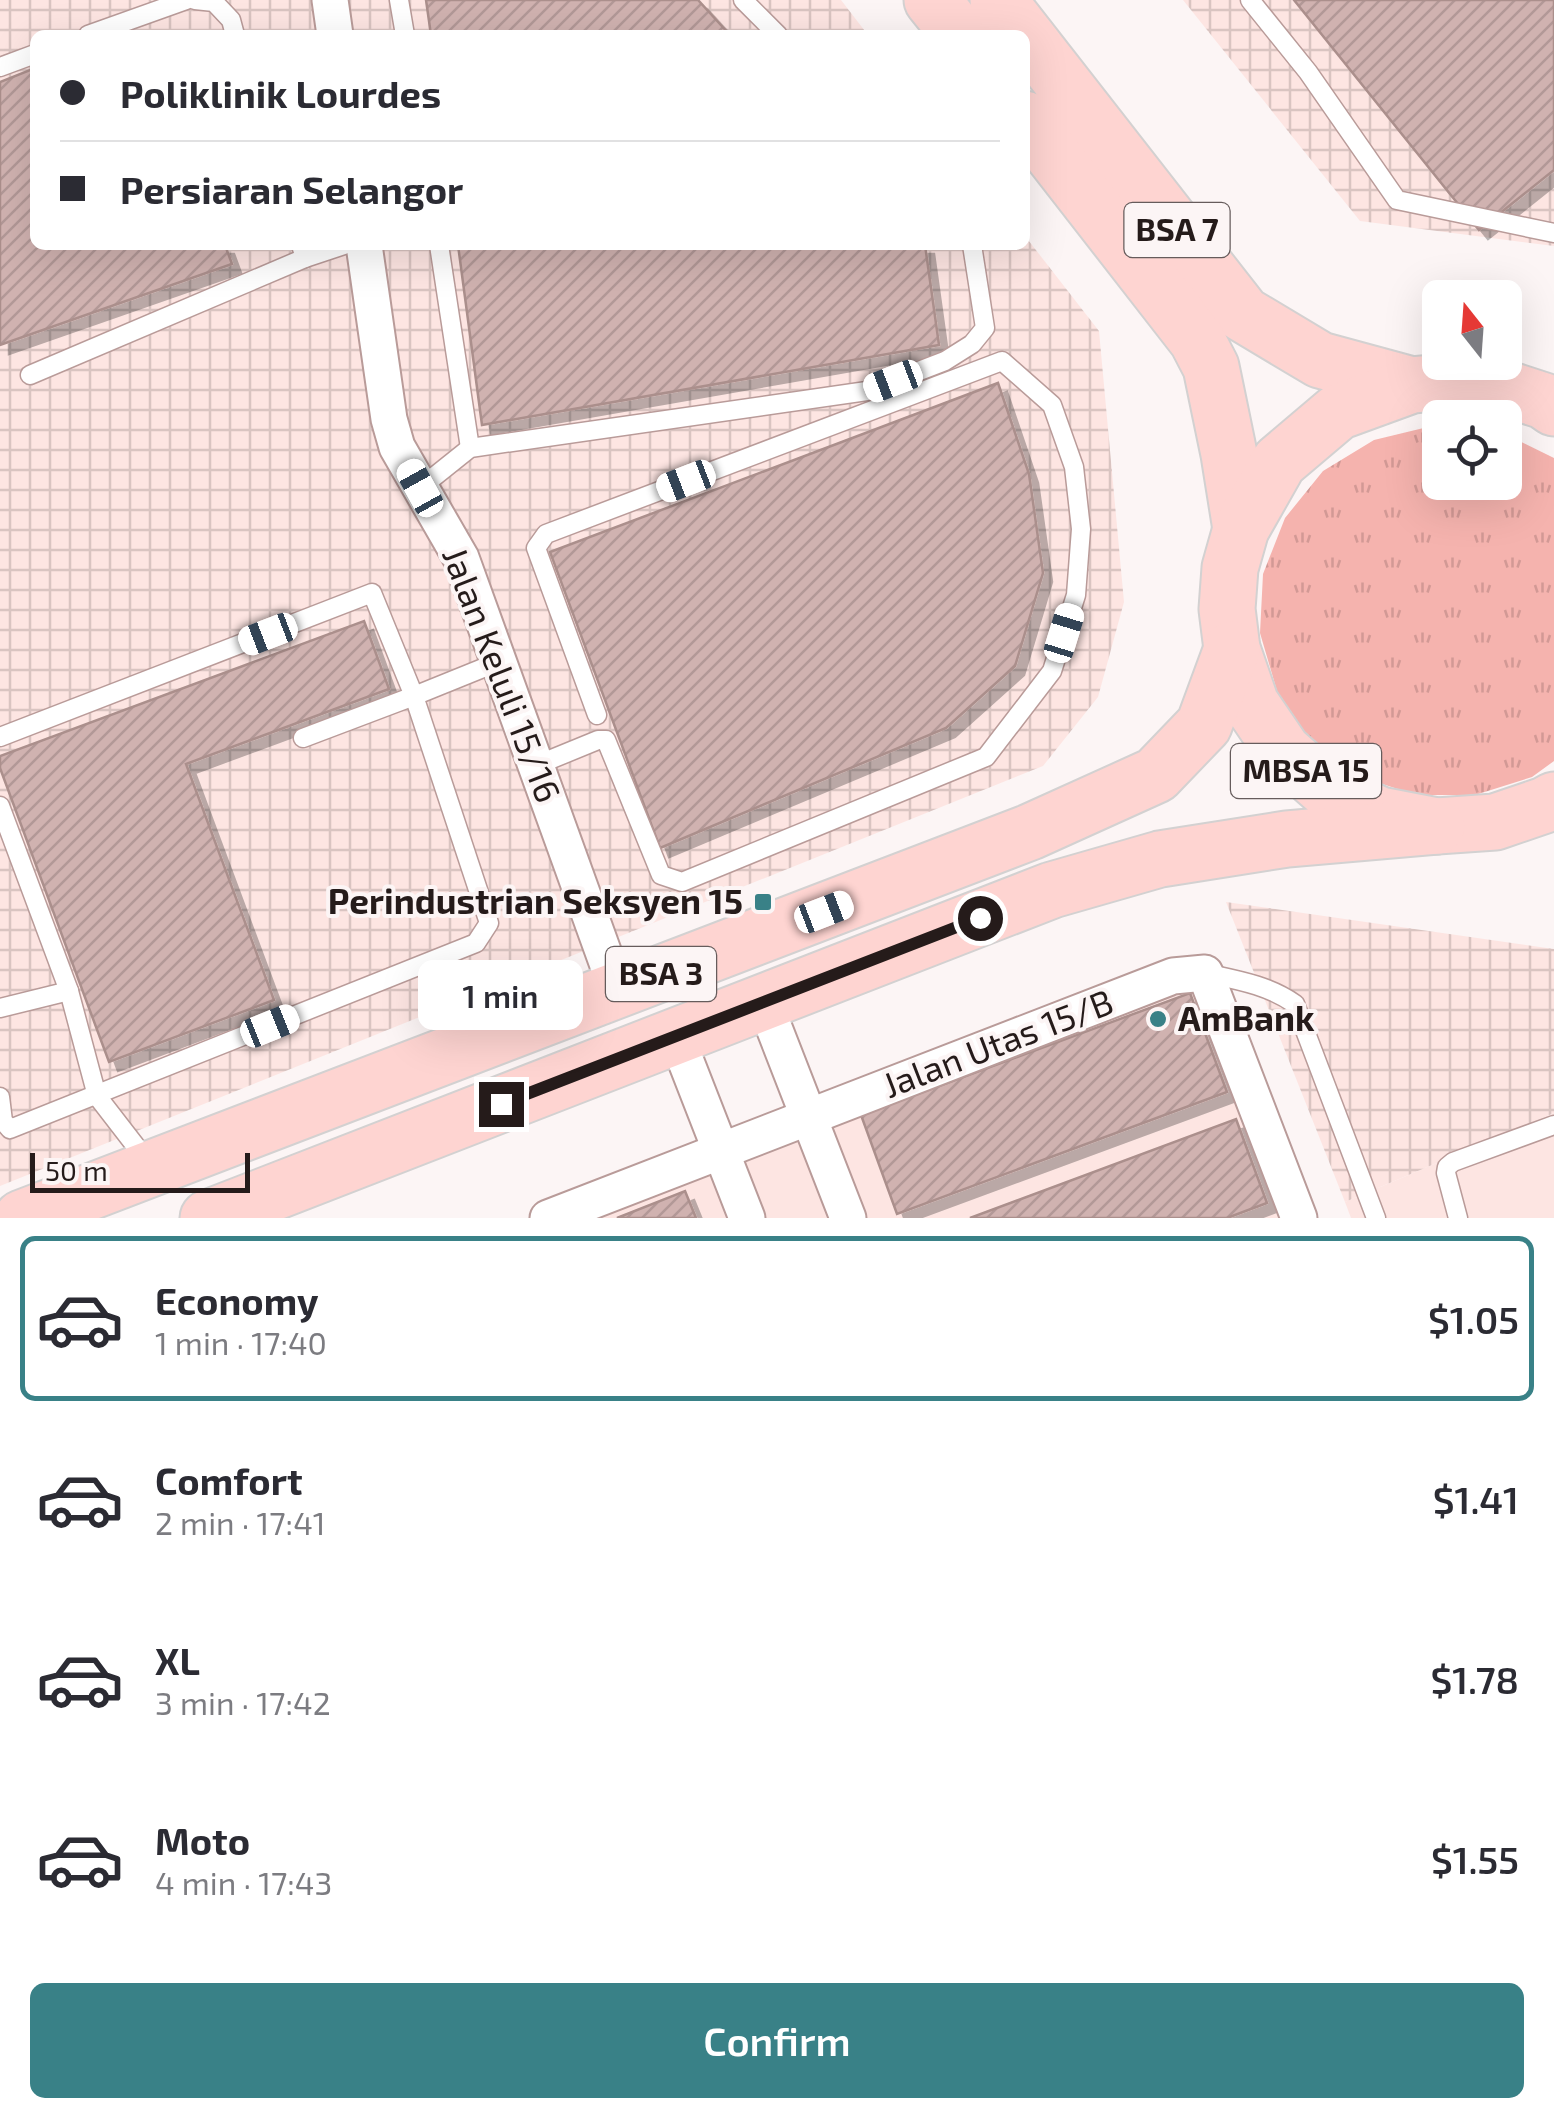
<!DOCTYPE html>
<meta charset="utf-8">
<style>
:root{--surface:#fff;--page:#f7f7f7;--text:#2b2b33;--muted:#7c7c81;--line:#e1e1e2;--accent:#398187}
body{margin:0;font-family:"Exo 2",sans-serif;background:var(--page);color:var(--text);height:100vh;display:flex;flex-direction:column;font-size:38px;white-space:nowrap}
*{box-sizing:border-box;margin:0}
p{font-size:32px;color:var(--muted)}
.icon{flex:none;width:55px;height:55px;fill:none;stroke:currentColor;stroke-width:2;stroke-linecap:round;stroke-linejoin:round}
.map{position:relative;height:1218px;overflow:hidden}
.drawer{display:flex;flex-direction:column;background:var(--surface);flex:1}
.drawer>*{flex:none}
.guide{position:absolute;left:30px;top:30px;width:1000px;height:220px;border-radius:15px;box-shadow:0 10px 40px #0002;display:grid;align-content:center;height:220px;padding:0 30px;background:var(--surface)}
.needle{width:65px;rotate:343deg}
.buttons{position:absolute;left:1422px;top:280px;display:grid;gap:20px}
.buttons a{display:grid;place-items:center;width:100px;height:100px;border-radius:15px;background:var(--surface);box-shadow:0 10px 40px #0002;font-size:50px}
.scale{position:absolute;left:30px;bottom:25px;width:220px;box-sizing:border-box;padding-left:10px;border:5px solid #251b1a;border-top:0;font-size:28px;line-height:35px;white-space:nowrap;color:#251b1a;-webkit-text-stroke:8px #fcf5f5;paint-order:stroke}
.end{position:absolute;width:45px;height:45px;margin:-22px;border:12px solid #251b1a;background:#fff;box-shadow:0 0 0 5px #fff}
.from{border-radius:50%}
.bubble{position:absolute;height:70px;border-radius:15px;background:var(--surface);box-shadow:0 10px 40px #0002;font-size:32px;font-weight:600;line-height:70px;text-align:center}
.car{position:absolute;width:30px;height:60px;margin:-30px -15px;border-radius:12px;box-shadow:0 0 8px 2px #0007;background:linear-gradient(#fff 24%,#345 0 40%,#fff 0 76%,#345 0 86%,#fff 0)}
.guide b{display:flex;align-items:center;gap:35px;height:95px;font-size:38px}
.guide b+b{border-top:2px solid var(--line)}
.guide i{width:25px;height:25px;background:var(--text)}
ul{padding:18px 0 0;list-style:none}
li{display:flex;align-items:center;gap:30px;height:165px;margin:0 20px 15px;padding:0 10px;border:5px solid transparent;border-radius:15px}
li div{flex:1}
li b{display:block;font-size:38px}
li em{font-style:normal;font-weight:600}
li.active{border-color:var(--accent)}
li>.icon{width:90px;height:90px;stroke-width:1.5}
.button{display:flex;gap:20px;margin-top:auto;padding:20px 30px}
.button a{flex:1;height:115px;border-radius:15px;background:var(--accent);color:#fff;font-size:40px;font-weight:600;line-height:115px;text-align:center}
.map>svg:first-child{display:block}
.built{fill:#fde5e2}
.industrial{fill:url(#industrial-grid)}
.grass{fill:url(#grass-tufts)}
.building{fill:url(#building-hatch);stroke:#ab8f8c;stroke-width:2.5;filter:url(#shadow)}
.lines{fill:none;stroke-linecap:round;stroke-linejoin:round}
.service-casing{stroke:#b99b99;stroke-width:21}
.minor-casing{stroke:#b99b99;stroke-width:39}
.primary-casing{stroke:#d3d1d1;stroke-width:59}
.service{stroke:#fff;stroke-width:18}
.minor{stroke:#fff;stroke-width:35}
.primary{stroke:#fed4d1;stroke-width:55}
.route{stroke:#251b1a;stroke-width:12}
.poi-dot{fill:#398187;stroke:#fcf5f5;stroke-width:4}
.labels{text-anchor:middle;stroke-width:8;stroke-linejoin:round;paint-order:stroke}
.shield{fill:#fcf5f5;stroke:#665c5c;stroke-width:2.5}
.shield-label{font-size:32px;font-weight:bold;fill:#251b1a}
.street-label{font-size:35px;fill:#251b1a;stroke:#fcf5f5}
.poi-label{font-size:35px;font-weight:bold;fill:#251b1a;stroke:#fcf5f5;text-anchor:end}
</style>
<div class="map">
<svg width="1554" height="1218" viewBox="0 0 1554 1218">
<defs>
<pattern id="industrial-grid" width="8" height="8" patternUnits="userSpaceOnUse" patternTransform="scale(2.5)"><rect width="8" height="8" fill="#fde5e2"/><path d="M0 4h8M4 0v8" fill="none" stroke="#d9c4c1"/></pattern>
<pattern id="grass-tufts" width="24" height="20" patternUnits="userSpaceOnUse" patternTransform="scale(2.5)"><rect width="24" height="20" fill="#f5b3ae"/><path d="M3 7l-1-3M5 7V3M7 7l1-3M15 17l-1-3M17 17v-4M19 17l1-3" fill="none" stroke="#d29995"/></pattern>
<pattern id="building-hatch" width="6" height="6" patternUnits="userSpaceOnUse" patternTransform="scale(2.5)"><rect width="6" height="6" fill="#d0b2b0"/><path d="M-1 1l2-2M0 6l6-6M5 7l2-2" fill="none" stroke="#b29897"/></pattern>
<filter id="shadow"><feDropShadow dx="9" dy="9" stdDeviation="0" flood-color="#0004"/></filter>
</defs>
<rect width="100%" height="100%" fill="#fcf5f5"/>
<!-- built -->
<g class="built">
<path d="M1194,986L1287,1218H579Z"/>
<path d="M1554,1113V1218H1351L1345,1202Z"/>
</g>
<!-- industrial -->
<g class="industrial">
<path d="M0,0H841L868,35H35V245H1025V236L1099,331L1124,602L1098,697L1043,766L0,1186Z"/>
<path d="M1183,0H1554V246L1360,221Z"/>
<path d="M1226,902L1554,949V1113L1345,1202Z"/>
</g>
<!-- grass -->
<path class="grass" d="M1436,425H1440V482H1505V434L1554,458V761L1532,777L1475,795H1416L1358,776L1310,740L1277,691L1260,633L1263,574L1285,518L1323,471L1374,440Z"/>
<!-- building -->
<g class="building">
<path d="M426,0H698L730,35H431Z"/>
<path d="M1294,0H1554V170L1479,230Z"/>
<path d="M35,68V245H225L232,264L0,345V82Z"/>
<path d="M458,245H925L939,345L482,425Z"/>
<path d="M998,383L1029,474L1043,573L1015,666L946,728L660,848L550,552Z"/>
<path d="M364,621L389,689L186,764L274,1000L109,1062L0,768V756Z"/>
<path d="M1190,993L1227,1092L897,1214L861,1115Z"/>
<path d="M1236,1119L1267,1203L1227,1218H970Z"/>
<path d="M685,1191L696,1218H617Z"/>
</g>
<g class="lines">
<!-- service casing -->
<g class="service-casing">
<g id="service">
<path d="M195,0L214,2L231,20L235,35"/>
<path d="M399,0L405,35"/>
<path d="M743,0L778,35"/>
<path d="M1250,0L1308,72L1397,200L1554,233"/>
<path d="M88,35L186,0"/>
<path d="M0,67L35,54"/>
<path d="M439,245L470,448"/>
<path d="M305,258L344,245"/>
<path d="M30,375L305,258L301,245"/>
<path d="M420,488L470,448L867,391L945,361L972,344L985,328L972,245"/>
<path d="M0,737L372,593L414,696L303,738"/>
<path d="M537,765L598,740H606L661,875L682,882L986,757L1052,671L1076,595L1081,529L1074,467L1052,405L1002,361L546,534L536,548L597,715"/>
<path d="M0,806L69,991L97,1096L148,1162"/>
<path d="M1205,973C1237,980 1268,985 1295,1004L1376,1218"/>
<path d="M0,1008L69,991"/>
<path d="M0,1097L3,1121L10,1129L476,943L489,923L414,696L498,662"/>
<path d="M1458,1218L1446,1173L1447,1167L1453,1162L1554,1125"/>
</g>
</g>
<!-- minor casing -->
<g class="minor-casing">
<g id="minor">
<path d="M330,0L335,35"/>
<path d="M364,245L389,419L397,447L461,558L617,990"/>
<path d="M764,1002L848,1218"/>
<path d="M676,1036L747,1218"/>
<path d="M548,1218L1173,976L1205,973L1299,1218"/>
</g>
</g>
<!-- primary casing -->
<g class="primary-casing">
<g id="primary">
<path d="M932,0L960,35"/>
<path d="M998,0L1243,314L1320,360L1412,385"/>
<path d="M1025,119L1197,340L1211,367L1229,454L1241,529"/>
<path d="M1554,408L1544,401L1501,387L1456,381L1412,385L1338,412L1279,462L1241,529L1230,568L1227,609L1232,649L1251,704L1283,751L1327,790L1380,815L1437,826L1495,822L1545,805L1554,800"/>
<path d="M22,1218L1030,832L1156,775L1204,725L1232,649"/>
<path d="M208,1218L1052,890L1160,859L1287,839L1437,826"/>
</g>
</g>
<!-- service -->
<use href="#service" class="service"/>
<!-- minor -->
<use href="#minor" class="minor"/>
<!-- primary -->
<use href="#primary" class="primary"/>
</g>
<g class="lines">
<!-- route -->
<path class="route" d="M501,1104L980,918"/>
</g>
<!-- markers -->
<g class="poi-dot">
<rect x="753" y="892" width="20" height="20" rx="5"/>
<circle cx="1158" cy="1019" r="10"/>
</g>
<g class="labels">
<!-- shield labels -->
<g class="shield">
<rect x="1124.5" y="203" width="105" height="54" rx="8"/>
<rect x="1231" y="744" width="150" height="54" rx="8"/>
<rect x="606" y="947" width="110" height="54" rx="8"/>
</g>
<g class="shield-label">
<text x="1177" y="241">BSA 7</text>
<text x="1306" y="782">MBSA 15</text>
<text x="661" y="985">BSA 3</text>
</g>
<!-- street labels -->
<g class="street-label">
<text transform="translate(501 675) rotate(69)" y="12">Jalan Keluli 15/16</text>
<text transform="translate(998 1044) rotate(-21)" y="12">Jalan Utas 15/B</text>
</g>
<!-- poi labels -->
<g class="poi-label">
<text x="743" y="914">Perindustrian Seksyen 15</text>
<text x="1178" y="1031" text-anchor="start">AmBank</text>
</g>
</g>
</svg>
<div class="buttons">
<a><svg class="needle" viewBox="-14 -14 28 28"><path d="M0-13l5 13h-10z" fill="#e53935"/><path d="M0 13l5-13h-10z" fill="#7c7c81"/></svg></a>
<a><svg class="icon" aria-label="locate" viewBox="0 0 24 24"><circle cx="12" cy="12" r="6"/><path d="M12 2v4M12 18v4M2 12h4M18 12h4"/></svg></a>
</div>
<div class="scale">50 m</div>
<i class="end from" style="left:980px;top:918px"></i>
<i class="end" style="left:501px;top:1104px"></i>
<div class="bubble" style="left:418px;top:960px;width:165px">1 min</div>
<i class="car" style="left:893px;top:381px;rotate:249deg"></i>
<i class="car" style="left:686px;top:481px;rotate:249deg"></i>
<i class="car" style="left:420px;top:488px;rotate:331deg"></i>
<i class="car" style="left:1064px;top:633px;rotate:17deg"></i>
<i class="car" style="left:268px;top:634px;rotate:249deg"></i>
<i class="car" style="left:824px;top:912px;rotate:69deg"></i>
<i class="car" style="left:270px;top:1026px;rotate:68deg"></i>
<div class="guide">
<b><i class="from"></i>Poliklinik Lourdes</b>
<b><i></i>Persiaran Selangor</b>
</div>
</div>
<section class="drawer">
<ul>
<li class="active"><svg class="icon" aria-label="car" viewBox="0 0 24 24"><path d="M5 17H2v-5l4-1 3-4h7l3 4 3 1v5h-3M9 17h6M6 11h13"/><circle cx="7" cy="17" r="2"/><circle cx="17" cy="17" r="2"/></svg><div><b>Economy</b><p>1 min · 17:40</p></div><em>$1.05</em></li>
<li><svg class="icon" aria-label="car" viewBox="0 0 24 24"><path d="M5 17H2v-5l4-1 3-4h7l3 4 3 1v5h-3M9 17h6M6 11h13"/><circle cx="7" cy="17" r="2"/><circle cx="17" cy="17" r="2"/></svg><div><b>Comfort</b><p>2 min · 17:41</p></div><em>$1.41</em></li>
<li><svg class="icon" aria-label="car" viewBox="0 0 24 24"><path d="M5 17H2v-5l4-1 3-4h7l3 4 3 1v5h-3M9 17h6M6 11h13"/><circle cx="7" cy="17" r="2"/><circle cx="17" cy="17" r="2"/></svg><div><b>XL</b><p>3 min · 17:42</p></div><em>$1.78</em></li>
<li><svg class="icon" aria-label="car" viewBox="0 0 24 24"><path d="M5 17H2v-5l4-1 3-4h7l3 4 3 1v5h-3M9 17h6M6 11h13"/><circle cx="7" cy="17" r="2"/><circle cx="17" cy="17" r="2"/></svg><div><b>Moto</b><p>4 min · 17:43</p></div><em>$1.55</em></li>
</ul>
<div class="button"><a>Confirm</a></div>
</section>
